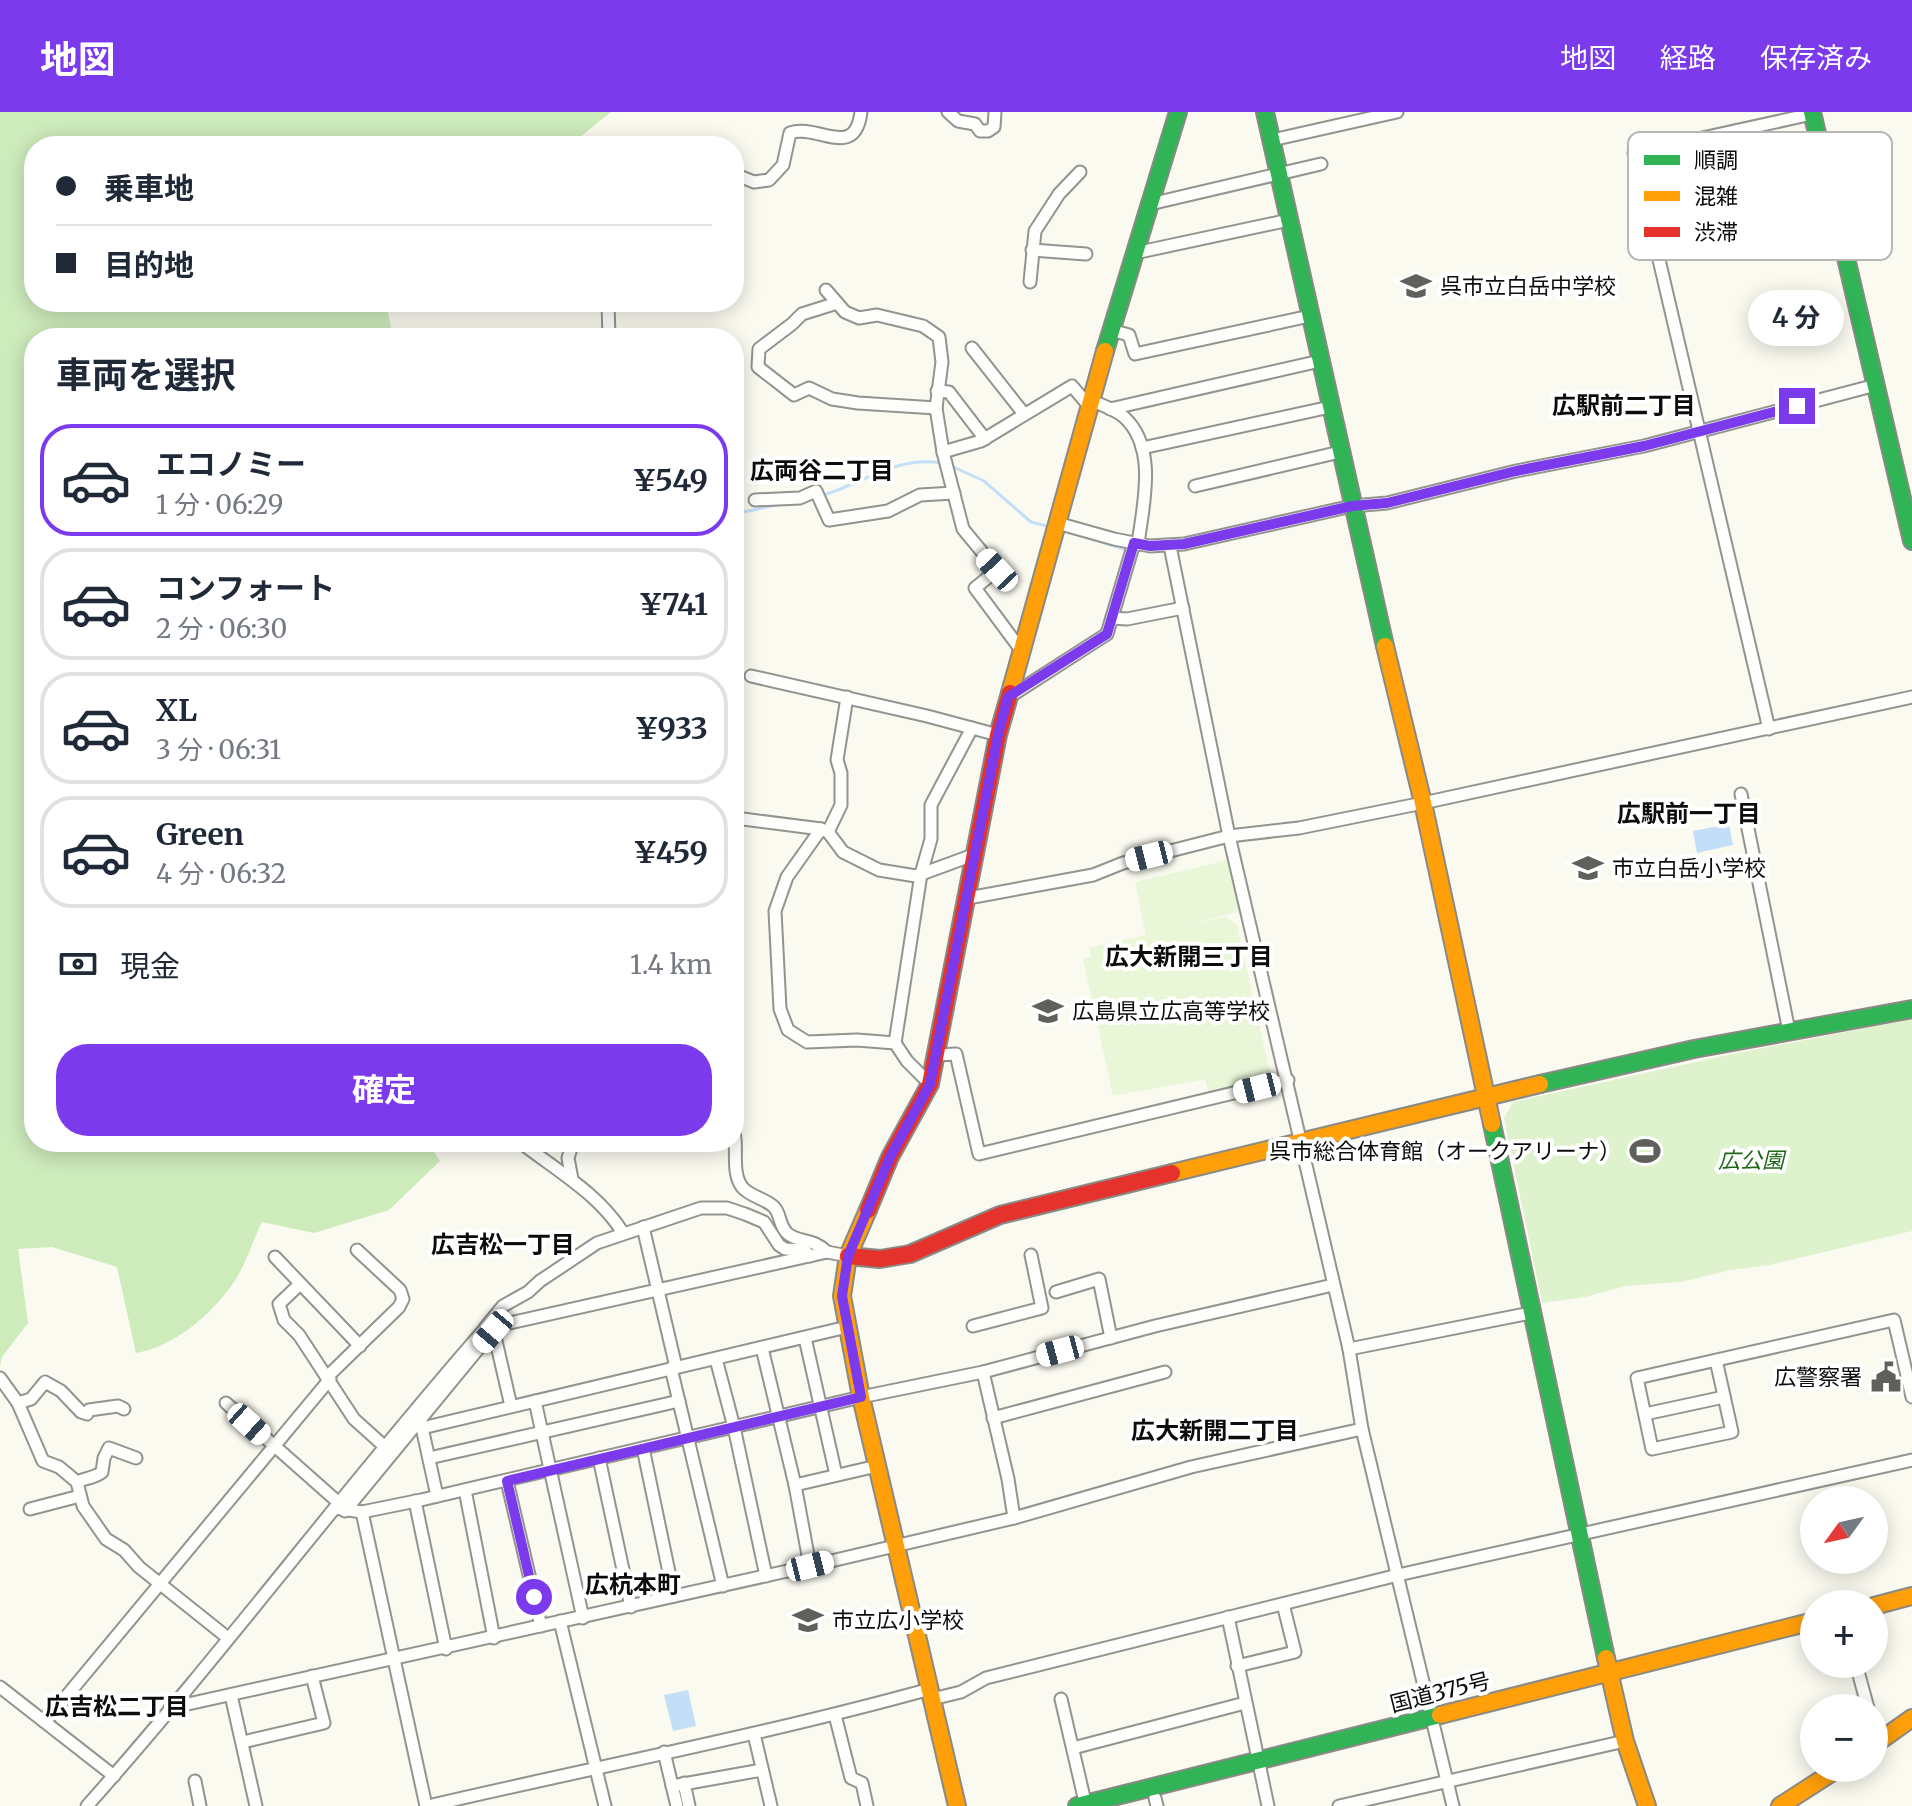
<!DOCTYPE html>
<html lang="ja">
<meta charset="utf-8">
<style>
:root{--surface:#fff;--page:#f6f6f7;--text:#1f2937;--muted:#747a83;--line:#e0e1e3;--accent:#7c3aed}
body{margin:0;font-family:Merriweather,"Noto Sans JP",serif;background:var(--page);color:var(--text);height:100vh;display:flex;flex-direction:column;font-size:30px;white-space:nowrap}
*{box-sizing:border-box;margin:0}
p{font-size:26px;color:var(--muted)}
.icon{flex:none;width:44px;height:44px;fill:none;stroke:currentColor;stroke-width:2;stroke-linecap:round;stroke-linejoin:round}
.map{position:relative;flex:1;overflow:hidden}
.side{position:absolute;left:24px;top:216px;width:720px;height:824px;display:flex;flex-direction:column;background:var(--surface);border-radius:32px;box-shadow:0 4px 20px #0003}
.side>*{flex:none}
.guide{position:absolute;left:24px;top:24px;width:720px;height:176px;border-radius:32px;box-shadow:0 4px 20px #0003;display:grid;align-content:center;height:176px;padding:0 32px;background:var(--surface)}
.needle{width:52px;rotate:237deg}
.tools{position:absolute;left:1800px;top:1374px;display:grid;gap:16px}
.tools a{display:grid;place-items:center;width:88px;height:88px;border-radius:50%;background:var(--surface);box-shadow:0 4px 20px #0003;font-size:40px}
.end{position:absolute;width:36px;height:36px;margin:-18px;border:10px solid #7c3aed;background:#fff;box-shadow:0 0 0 4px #fff}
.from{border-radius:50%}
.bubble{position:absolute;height:56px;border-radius:28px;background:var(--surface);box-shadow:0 4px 20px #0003;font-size:26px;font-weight:700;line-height:56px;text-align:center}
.car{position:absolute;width:24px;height:48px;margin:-24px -12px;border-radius:10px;box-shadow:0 0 6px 2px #0007;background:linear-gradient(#fff 24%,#345 0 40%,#fff 0 76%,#345 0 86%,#fff 0)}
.guide b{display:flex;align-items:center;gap:28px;height:76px;font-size:30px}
.guide b+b{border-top:2px solid var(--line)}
.guide i{width:20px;height:20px;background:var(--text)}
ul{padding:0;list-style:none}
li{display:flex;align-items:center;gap:24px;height:112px;margin:0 16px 12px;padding:0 16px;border:4px solid var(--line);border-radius:32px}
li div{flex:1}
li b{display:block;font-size:30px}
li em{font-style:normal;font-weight:700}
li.active{border-color:var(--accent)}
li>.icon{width:72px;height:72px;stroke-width:1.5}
h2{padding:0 32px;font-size:36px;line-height:96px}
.pay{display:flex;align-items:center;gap:20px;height:88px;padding:0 32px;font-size:30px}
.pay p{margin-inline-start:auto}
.cta{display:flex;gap:16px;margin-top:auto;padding:16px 32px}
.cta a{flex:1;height:92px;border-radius:32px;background:var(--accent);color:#fff;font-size:32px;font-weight:700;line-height:92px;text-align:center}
header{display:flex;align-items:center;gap:48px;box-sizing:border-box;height:112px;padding:0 40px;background:var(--accent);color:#fff}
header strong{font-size:38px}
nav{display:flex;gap:44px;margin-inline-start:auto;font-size:28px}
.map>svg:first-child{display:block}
.green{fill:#dff2ce}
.forest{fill:#cdebbb}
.pitch{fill:#eaf6d8}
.water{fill:#c3dff8}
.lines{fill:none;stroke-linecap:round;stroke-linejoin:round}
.stream{stroke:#c3dff8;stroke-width:3}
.street-casing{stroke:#93938f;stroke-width:15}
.fast-casing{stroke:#8a8a85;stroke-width:20}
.slow-casing{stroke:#8a8a85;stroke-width:20}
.jam-casing{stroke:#8a8a85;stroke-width:20}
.street{stroke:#fefefd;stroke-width:11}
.fast{stroke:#30b455;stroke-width:16}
.slow{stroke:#ff9f0a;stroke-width:16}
.jam{stroke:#e5322d;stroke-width:16}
.route{stroke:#7c3aed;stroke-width:10}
.labels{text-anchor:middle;stroke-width:8;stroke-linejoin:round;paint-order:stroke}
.poi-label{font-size:22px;fill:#0c0c0c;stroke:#fff;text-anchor:start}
.park-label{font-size:22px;font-style:italic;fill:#1e6818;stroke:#fff}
.street-label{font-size:22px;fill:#0c0c0c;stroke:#fff}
.neighbourhood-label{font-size:24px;font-weight:bold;fill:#0c0c0c;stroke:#fff}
.key{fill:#fff;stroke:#b6b6b6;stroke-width:2}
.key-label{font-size:22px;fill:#0c0c0c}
</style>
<header>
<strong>地図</strong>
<nav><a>地図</a><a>経路</a><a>保存済み</a></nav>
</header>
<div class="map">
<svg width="1912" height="1694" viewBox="0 0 1912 1694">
<rect width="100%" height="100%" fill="#fafaf0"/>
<!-- green -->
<path class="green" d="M1912,907V1119L1770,1153L1730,1158L1681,1170L1625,1174L1585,1185L1542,1191L1504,1006L1513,990L1728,943Z"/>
<!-- forest -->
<path class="forest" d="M0,0H611L569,34H34V190H386L393,226H34V1030H427L440,1049L389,1098L314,1121L262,1110C252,1130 245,1155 232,1173C210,1204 173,1235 136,1241L117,1155L52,1135L18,1137L28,1211L2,1245L0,1254Z"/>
<!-- pitch -->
<path class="pitch" d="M1228,748L1240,799L1195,811L1225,805L1237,813L1271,965L1209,982L1205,967L1113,984L1083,847L1091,845L1089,836L1146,823L1135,770Z"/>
<!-- water -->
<g class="water">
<path d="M1729,712L1733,733L1697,741L1693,719Z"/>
<path d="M688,1578L696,1614L673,1619L664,1583Z"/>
</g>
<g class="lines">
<!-- stream -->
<g class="stream">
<path d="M949,353L984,369L1031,410L1050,415"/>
<path d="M820,384C861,373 896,343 942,351"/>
<path d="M734,402L781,392"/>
<path d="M1076,422L1130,439"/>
</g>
<!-- street casing -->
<g class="street-casing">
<g id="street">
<path d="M948,0L958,9L975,12L980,19H988L994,15L995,0"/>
<path d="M1272,28L1397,0"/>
<path d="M734,62L754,70L769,68L783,53L790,21C817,11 855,49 861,0"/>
<path d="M1150,92L1321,52"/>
<path d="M1032,138L1086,142"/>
<path d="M1135,141L1289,108"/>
<path d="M1030,170L1035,119L1059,82L1080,60"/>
<path d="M826,178L845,200L859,206L877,203L923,214L939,225L942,250L936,296L943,340L963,417L997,458L975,476L1021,538"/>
<path d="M608,190L609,226"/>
<path d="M837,191L802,202L792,212L759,237L758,255L794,283L809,276L832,287L858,291L936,296"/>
<path d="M1111,218L1129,223L1135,242L1310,204"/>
<path d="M972,236L1024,302"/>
<path d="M937,279L949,280L985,327"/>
<path d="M1090,288C1101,293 1115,297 1124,305C1158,336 1143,393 1138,432"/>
<path d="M1110,297L1320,249"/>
<path d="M1142,336L1330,295"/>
<path d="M943,340L981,329L1072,274L1089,294"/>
<path d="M1195,374L1340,340"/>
<path d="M755,388L800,386L816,379L829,408L888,399L920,383L954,381"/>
<path d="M1057,411L1114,427L1150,434L1184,432L1352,394L1387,391L1516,359L1644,334L1876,273"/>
<path d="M1170,434L1229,724L1349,1237L1362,1317L1453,1694"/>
<path d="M1112,506L1127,507L1183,496"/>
<path d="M751,564L927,604L998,623"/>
<path d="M1009,585L1107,522L1134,431"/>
<path d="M1769,617L1634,41L1812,2"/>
<path d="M1741,682L1789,919"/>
<path d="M734,703L743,707L821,717L828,720L843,740L879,758L916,764L976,742"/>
<path d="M821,717L787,765L775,799L780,897L788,918L807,930L857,928L895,931L907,949L930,972"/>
<path d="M828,720L841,693V661L837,648L847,585"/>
<path d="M968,786L1093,763L1123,751L1229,724L1299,716L1423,691L1912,585"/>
<path d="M895,931L921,762L931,727V693L972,616"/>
<path d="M937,943L956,942L979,1042L1288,968"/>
<path d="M734,1020C738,1036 731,1060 742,1075C749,1084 766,1087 774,1095C781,1102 779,1115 788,1122C802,1132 811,1125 827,1140"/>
<path d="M520,1030C556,1058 599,1082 623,1121"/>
<path d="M572,1067L568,1046L573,1030"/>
<path d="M643,1115L676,1255"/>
<path d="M275,1145L360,1234"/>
<path d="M300,1172L279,1192L284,1208L299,1223L354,1307L384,1334"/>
<path d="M1056,1180L1099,1167L1111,1226"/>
<path d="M973,1214L1042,1196L1031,1143"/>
<path d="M485,1216L503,1194L528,1180L540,1169L597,1131L701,1096H727L745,1102L764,1110L779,1133L785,1137L804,1138L810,1144"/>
<path d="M493,1216L511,1294"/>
<path d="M805,1226L836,1363"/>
<path d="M762,1236L795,1373L810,1454"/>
<path d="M1349,1237L1530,1201"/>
<path d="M716,1247L734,1315L766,1464"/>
<path d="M1716,1248L1732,1320L1652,1337L1637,1266L1894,1208L1912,1285"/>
<path d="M671,1256L723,1474"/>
<path d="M983,1260L1008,1367L1014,1406"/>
<path d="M328,1264L399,1195L403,1187L400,1178L357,1138"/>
<path d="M0,1266L18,1291L43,1349L59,1355L77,1370L83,1394L106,1427L124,1438L139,1455L228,1526"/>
<path d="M535,1289L583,1506"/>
<path d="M18,1291L31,1287L45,1270L61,1279L81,1300L87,1302L89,1298L118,1294L124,1297"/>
<path d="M226,1291L339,1391"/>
<path d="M1645,1302L1724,1285"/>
<path d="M993,1306L1165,1260"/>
<path d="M421,1311L437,1384"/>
<path d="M422,1316L847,1215"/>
<path d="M643,1336L674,1484"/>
<path d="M429,1346L679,1289"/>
<path d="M599,1346L631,1495"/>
<path d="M507,1369L541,1514"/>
<path d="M77,1370C85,1366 95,1366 102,1360L104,1346L109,1336L136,1346"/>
<path d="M795,1373L877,1354"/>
<path d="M465,1378L494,1526"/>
<path d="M415,1389L446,1537"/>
<path d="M335,1396L362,1400L421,1388L861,1285L983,1260L1155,1214L1333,1173"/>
<path d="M30,1397L80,1384"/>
<path d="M345,1399L493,1219"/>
<path d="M362,1400L426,1694"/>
<path d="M1228,1505L1268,1694"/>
<path d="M560,1509L605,1694"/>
<path d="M1856,1552L1868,1596"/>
<path d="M1237,1554L1295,1540L1283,1492"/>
<path d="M0,1575L114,1664"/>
<path d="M231,1583L256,1694"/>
<path d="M932,1587L961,1580L986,1566L1398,1463L1912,1348"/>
<path d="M1061,1587L1086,1694"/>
<path d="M170,1596L810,1454L1014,1406L1191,1355L1362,1317"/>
<path d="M835,1603L851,1666L862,1671L867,1694"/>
<path d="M45,1610L330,1267"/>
<path d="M754,1622L771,1694"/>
<path d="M243,1630L324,1611L312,1564"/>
<path d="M1073,1636L1245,1591"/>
<path d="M664,1640L677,1694"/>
<path d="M195,1669L200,1694"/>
<path d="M684,1671L689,1694"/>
<path d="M672,1674L762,1658"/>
<path d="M1155,1686L1157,1694"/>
<path d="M87,1694C224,1540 347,1374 483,1219L492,1215L827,1140L848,1144"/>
<path d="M428,1694C595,1655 764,1623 930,1577"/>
<path d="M1339,1694L1625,1629"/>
</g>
</g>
<!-- fast casing -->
<g class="fast-casing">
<g id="fast">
<path d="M1265,0L1385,534"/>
<path d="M1812,0L1912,429"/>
<path d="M1105,239L1178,0"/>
<path d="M1540,972L1694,937L1912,897"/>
<path d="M1492,1012L1606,1546"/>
<path d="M1077,1694L1440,1603"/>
</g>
</g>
<!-- slow casing -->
<g class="slow-casing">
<g id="slow">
<path d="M1385,534L1423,691L1492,1012"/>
<path d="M1010,581L1105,239"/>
<path d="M1172,1061L1540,972"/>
<path d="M868,1098L848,1144L842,1184L861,1285L957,1694"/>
<path d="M1874,1494L1912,1484"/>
<path d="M1606,1546L1625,1629L1647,1694"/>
<path d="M1440,1603L1814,1509"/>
<path d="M1874,1633L1912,1606"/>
<path d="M1780,1694L1839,1656"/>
</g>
</g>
<!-- jam casing -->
<g class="jam-casing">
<g id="jam">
<path d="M868,1098L890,1045L930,972L998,623L1010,581"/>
<path d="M848,1144L880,1147L910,1142L1000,1103L1172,1061"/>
</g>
</g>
<!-- street -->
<use href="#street" class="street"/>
<!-- fast -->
<use href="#fast" class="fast"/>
<!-- slow -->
<use href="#slow" class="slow"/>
<!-- jam -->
<use href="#jam" class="jam"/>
</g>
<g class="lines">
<!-- route -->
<path class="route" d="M534,1485L507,1369L861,1285L842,1184L848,1144L890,1045L930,972L998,623L1008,585L1107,522L1134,431L1150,434L1184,432L1352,394L1387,391L1516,359L1644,334L1797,294"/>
</g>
<!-- icons -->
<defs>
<g id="school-bare" transform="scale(2.4)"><path d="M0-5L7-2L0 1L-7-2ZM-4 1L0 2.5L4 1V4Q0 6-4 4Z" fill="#5f5f5c" stroke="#fff" stroke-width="2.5" paint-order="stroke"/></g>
<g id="stadium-bare" transform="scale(2.4)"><path d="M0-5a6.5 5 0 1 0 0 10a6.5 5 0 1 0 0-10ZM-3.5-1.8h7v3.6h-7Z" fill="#5f5f5c" stroke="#fff" stroke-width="2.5" paint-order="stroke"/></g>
<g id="civic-bare" transform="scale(2.4)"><path d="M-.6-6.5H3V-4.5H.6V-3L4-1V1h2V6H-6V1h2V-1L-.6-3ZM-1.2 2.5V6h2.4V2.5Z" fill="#5f5f5c" stroke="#fff" stroke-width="2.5" paint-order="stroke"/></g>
</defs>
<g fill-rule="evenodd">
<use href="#school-bare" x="1416" y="174"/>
<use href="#school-bare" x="1588" y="756"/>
<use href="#school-bare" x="1048" y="899"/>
<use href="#stadium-bare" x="1645" y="1039"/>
<use href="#civic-bare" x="1886" y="1265"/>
<use href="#school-bare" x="808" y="1508"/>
</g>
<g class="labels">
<!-- poi labels -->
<g class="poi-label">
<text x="1440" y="182">呉市立白岳中学校</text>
<text x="1612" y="764">市立白岳小学校</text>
<text x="1072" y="907">広島県立広高等学校</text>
<text x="1621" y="1047" text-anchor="end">呉市総合体育館（オークアリーナ）</text>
<text x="1862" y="1273" text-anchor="end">広警察署</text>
<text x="832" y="1516">市立広小学校</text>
</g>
<!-- park labels -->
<g class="park-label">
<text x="1751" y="1056">広公園</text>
</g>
<!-- street labels -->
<g class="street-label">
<text transform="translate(1440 1580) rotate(-14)" y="8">国道375号</text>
</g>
<!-- neighbourhood labels -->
<g class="neighbourhood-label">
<text x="1624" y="302">広駅前二丁目</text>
<text x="822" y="367">広両谷二丁目</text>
<text x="1689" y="710">広駅前一丁目</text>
<text x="1189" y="853">広大新開三丁目</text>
<text x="503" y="1141">広吉松一丁目</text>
<text x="1215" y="1327">広大新開二丁目</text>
<text x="633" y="1481">広杭本町</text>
<text x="117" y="1603">広吉松二丁目</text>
</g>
</g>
<!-- legend -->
<rect x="1628" y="20" width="264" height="128" rx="12" class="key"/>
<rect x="1644" y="43" width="36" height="10" fill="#30b455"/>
<rect x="1644" y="79" width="36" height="10" fill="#ff9f0a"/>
<rect x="1644" y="115" width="36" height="10" fill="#e5322d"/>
<g class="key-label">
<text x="1694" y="56">順調</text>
<text x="1694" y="92">混雑</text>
<text x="1694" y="128">渋滞</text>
</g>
</svg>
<div class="tools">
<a><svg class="needle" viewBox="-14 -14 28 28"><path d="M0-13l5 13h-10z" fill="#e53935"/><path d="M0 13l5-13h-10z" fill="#747a83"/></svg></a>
<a>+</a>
<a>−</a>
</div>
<i class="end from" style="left:534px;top:1485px"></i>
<i class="end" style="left:1797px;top:294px"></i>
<div class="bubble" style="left:1748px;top:178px;width:96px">4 分</div>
<i class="car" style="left:997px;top:458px;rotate:317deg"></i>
<i class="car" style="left:1149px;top:744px;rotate:256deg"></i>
<i class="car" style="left:1257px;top:976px;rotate:256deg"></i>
<i class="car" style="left:493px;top:1219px;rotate:220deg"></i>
<i class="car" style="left:1060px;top:1239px;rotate:255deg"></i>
<i class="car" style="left:249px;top:1312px;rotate:132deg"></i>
<i class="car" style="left:810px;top:1454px;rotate:76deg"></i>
<div class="guide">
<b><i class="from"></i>乗車地</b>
<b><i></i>目的地</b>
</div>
<section class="side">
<h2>車両を選択</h2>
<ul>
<li class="active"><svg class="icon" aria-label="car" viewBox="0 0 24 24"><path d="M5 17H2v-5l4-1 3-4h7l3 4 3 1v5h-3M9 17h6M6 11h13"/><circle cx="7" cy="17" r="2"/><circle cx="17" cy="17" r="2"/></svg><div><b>エコノミー</b><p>1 分 · 06:29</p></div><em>¥549</em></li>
<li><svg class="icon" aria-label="car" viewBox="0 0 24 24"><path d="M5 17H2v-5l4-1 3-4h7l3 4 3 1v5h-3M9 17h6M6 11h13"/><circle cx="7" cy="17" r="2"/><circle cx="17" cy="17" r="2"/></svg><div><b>コンフォート</b><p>2 分 · 06:30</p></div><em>¥741</em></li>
<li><svg class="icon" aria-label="car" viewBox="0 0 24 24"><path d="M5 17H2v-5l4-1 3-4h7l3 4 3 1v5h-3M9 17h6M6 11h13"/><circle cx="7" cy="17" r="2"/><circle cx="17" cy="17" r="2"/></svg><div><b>XL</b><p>3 分 · 06:31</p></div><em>¥933</em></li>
<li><svg class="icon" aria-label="car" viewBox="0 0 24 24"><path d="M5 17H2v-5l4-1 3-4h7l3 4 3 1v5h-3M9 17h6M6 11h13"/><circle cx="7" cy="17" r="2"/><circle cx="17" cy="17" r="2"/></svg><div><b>Green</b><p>4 分 · 06:32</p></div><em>¥459</em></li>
</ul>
<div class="pay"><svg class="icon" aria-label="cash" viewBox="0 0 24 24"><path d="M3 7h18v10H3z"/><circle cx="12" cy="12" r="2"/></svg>現金<p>1.4 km</p></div>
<div class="cta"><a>確定</a></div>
</section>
</div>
